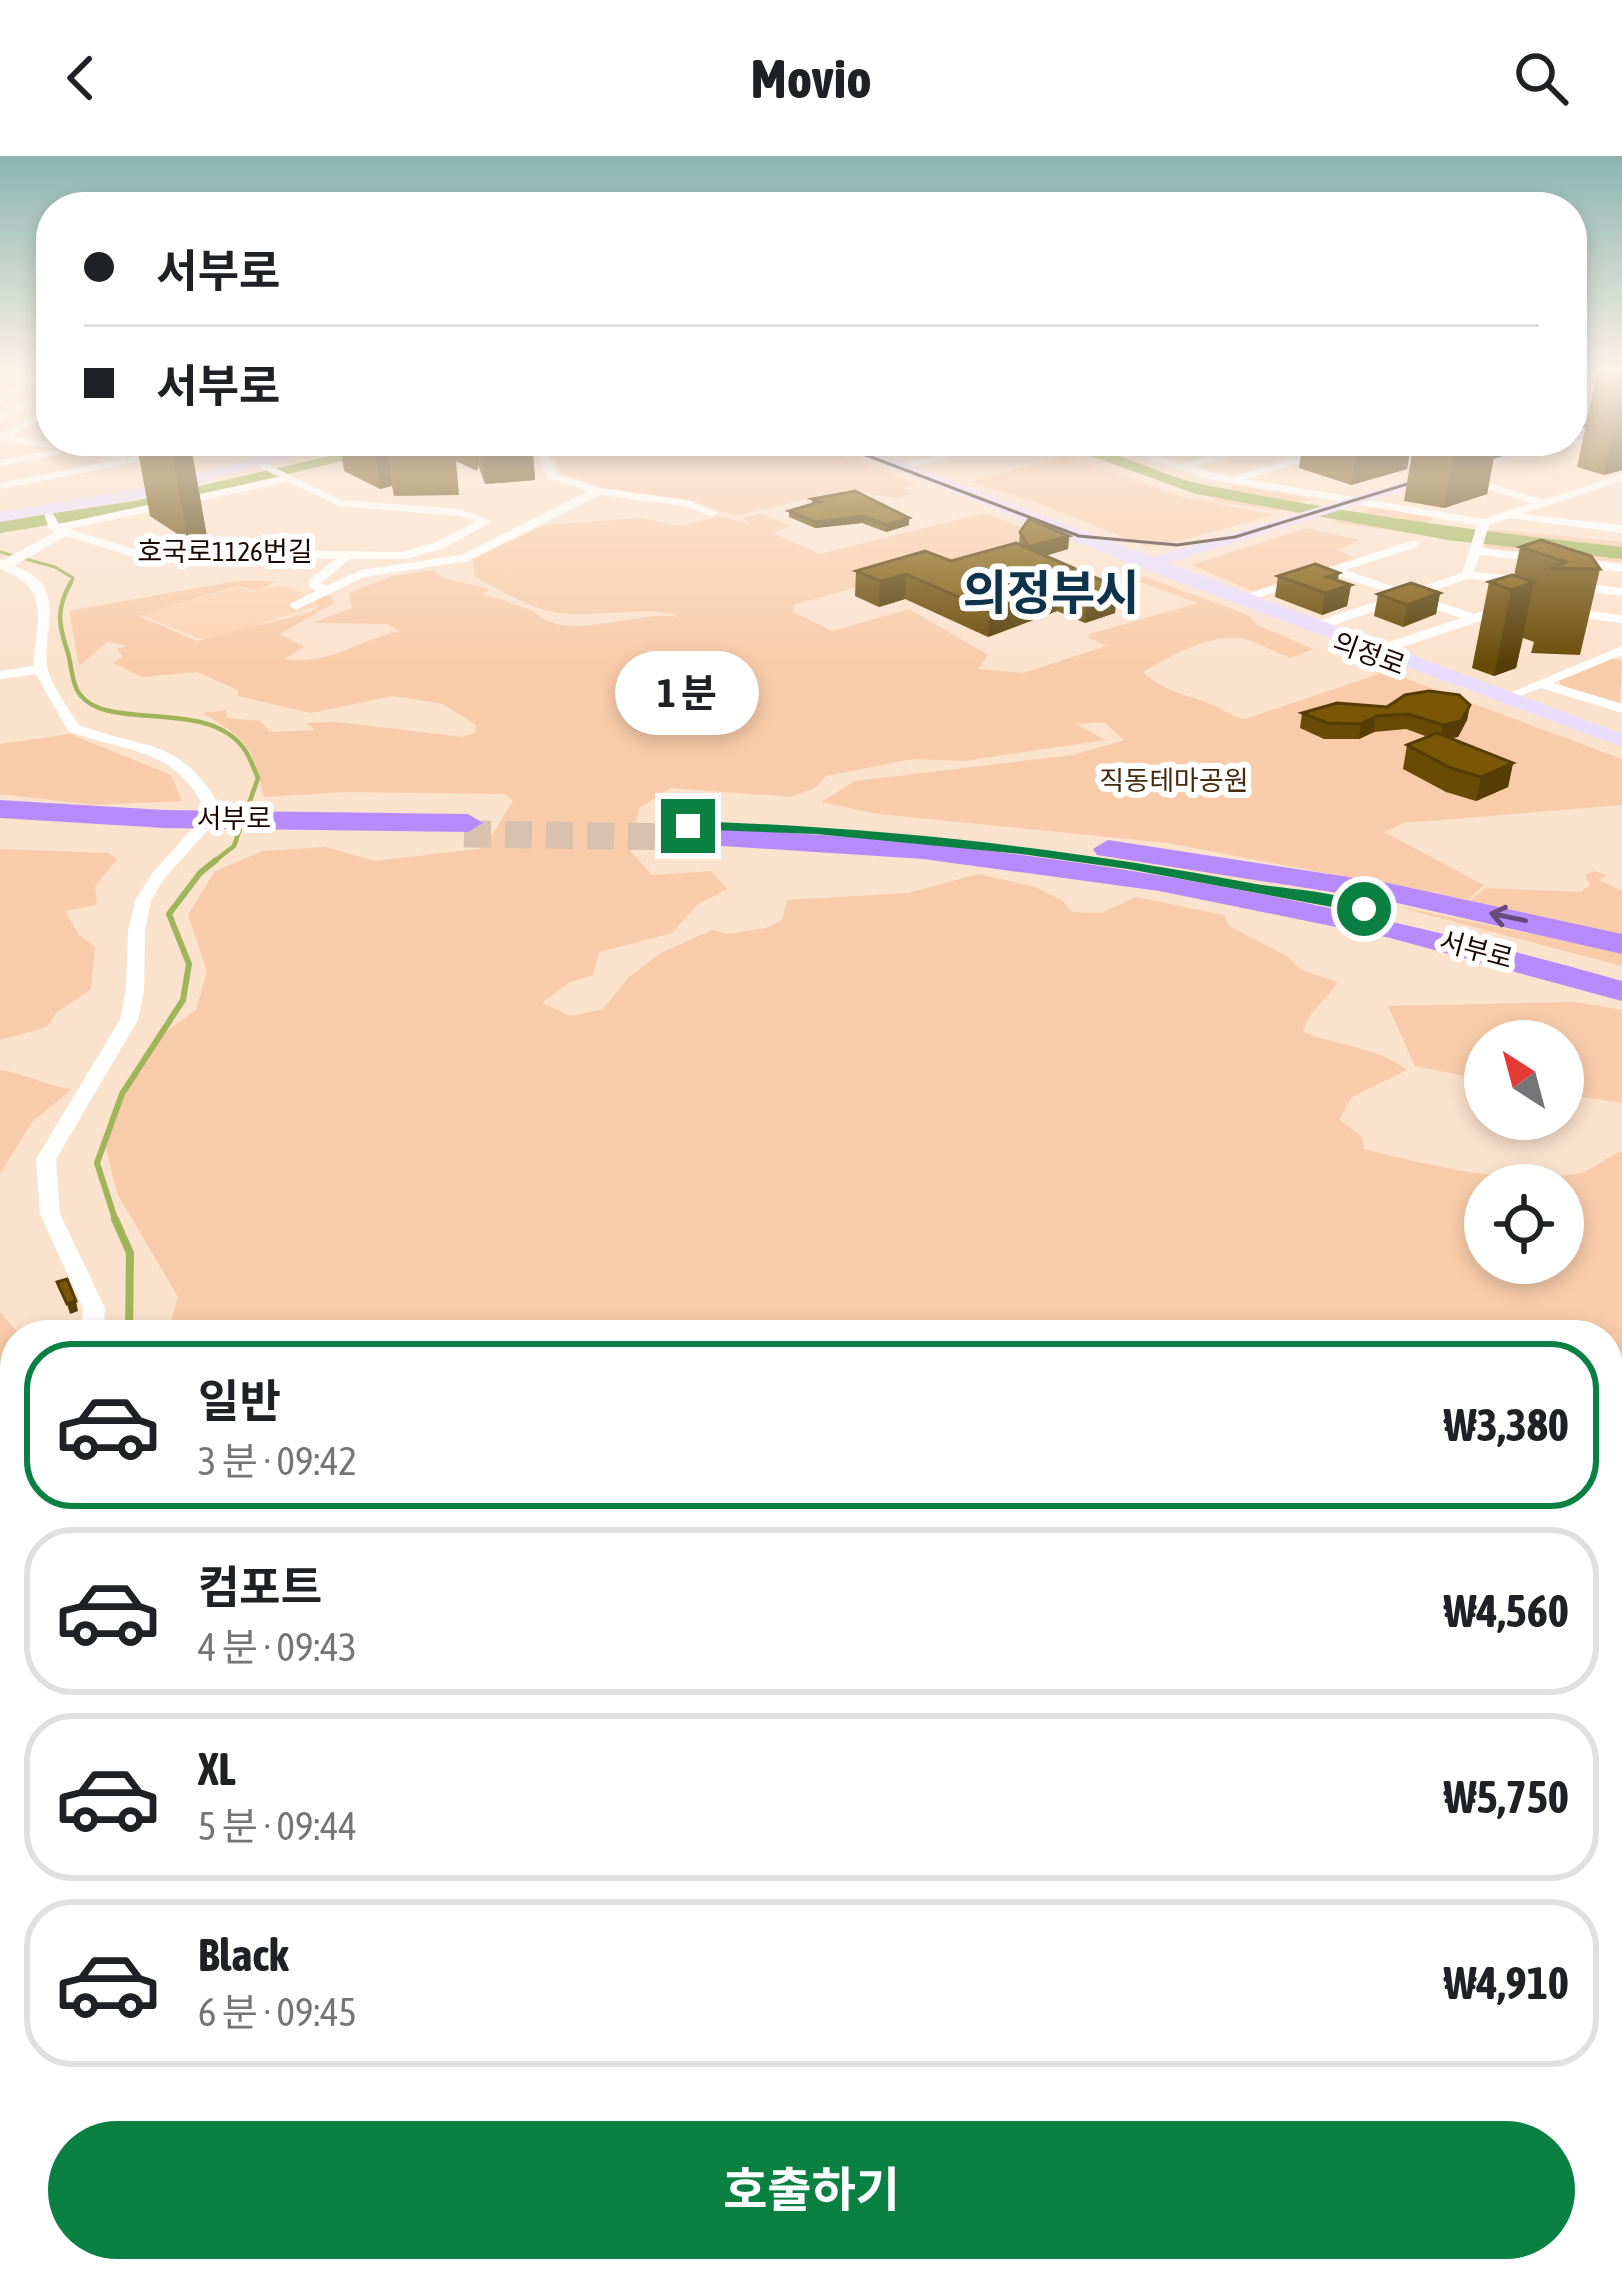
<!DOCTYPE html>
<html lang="ko">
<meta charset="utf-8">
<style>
:root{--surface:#fff;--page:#f2f2f2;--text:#202124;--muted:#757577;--line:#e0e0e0;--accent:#0b8043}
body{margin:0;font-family:"Asap Condensed","Noto Sans KR",sans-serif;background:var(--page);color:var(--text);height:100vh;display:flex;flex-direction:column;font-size:45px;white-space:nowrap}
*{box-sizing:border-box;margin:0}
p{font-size:39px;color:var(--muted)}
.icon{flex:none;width:66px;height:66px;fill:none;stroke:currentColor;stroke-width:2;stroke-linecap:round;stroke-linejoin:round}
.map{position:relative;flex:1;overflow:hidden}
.details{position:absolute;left:0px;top:1164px;width:1623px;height:963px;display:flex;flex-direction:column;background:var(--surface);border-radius:48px 48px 0 0;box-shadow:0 6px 18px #0003}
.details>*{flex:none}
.guide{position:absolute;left:36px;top:36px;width:1551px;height:264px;border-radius:48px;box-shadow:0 6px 18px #0003;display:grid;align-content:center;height:264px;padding:0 48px;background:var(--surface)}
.needle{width:78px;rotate:324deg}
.buttons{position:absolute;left:1464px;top:864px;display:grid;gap:24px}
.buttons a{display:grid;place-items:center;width:120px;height:120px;border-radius:50%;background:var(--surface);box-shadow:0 6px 18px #0003;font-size:60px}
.end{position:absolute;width:54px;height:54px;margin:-27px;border:15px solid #0b8043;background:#fff;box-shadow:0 0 0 6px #fff}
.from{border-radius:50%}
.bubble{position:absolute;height:84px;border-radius:42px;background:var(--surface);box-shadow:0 6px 18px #0003;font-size:39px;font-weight:700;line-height:84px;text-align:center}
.guide b{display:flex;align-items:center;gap:42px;height:114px;font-size:45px}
.guide b+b{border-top:3px solid var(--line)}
.guide i{width:30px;height:30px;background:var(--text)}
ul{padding:21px 0 0;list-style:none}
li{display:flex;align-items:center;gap:36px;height:168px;margin:0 24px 18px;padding:0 24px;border:6px solid var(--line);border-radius:48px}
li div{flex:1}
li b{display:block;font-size:45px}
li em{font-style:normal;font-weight:700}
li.current{border-color:var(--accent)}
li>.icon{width:108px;height:108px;stroke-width:1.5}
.cta{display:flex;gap:24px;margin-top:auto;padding:24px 48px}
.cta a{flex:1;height:138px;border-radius:72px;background:var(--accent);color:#fff;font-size:48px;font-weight:700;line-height:138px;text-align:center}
header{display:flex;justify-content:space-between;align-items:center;height:156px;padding:0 48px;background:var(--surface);font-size:54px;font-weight:700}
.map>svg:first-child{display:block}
.built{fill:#fed3b2}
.green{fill:#f8ccaa;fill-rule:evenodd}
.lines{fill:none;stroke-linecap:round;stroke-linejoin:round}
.stream-far3{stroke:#9fb559;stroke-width:3}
.stream-far2{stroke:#9fb559;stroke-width:4.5}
.stream-far1{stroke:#9fb559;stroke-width:6}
.stream{stroke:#9fb559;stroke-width:8}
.river{fill:#9fb559;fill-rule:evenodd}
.highway-tunnel{stroke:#d9c1ae;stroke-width:27;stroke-dasharray:27 14;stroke-linecap:butt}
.street{fill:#fff;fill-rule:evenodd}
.secondary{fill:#eadcfe;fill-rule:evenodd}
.highway{fill:#b88bfd;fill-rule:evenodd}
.tram{stroke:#412c24;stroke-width:3}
.wall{fill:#694b06}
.shaded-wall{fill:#553d05}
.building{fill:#7a5707;stroke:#553d05;stroke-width:3}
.oneway{stroke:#69487e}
.route{fill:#0b8043}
.labels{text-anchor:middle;stroke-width:12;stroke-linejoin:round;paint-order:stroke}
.far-street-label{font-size:27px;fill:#1a0500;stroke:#fff}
.far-park-label{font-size:27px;fill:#482a0d;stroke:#fff}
.far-town-label{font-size:48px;font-weight:bold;fill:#0e344b;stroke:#fff}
</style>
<header><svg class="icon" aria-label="back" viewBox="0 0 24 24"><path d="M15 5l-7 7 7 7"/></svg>Movio<svg class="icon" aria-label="search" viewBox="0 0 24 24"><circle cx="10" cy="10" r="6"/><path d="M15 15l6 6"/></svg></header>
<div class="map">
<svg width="1622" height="2126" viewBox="0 0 1622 2126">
<rect width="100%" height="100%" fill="#fbe2cd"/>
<!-- built -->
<path class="built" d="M281,429L301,436L316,450L233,477L199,483L142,459L238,431L253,436Z"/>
<!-- green -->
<g class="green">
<path d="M546,285H804L916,328L904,332L913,338L895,342L843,334L736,360L693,345L610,333L561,317Z"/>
<path d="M1064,300L1180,340L1274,359L1160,390H1145L1033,345L971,326Z"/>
<path d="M1234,329L1314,343L1273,355L1214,345Z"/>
<path d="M1377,351L1435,360L1419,378L1331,366Z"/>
<path d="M761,357L792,370L772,377L820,398L984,357L1043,379L793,449V456L832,475L909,453L988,499L978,513L1024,517L1106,490L1088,481L1090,478L1198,447L1132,423L1143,420L1248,459L1257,469L1313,493L1290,502C1275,496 1260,487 1244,483C1212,476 1170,500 1143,516C1166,538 1190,538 1217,551C1228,556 1233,561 1245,563L1379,518L1357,508L1362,506L1622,603V649L1404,667L1384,676L1484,729L1468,744L1167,687L878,658L821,646L855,625L1073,599L1124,584L1104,566L1076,568L1106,584L964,605L913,603L826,620L815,632L791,641L671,632L639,652L631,696L652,719L711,715L727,733L697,749L672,777L599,796L593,819L568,827L542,847L571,860L603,853L628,822L659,798L712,774L727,778L766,772L782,764L787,744L908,737L978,718L1035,731L1063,745L1072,756L1101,757L1136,741L1224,759L1229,770L1287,800L1301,814L1337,826C1326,846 1309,853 1303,876C1337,890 1378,891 1407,914L1352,941L1339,963L1362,981L1364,993C1429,1009 1513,1031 1580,1017C1593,1014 1608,1000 1622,995V2126H0V2011L15,1958V2112H1608V1179H167L178,1141L118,1039L103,982L153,885L196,854L207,815L188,759L215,715L263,695L325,691L375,705L484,692L513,645L505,638L345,636L264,641C251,589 250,586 203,557L226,554L227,562L260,565L270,576L315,574L306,567L337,566L463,581L475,577L476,569L443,548L393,540L311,557L238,540V534L197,516L142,521L113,507L123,501L117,493L126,490L108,485L79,510L69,455L236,425H275L259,435L237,430L139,460L197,485L308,457L319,451L307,440L330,439L334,447L280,478L304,491L284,503C329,510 358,484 400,475L387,468L312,467L352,452L349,437L392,420L433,414L443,422L489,433L483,438L532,454C566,490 634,453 678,461C657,447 588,464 554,456C526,450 499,435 475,420L472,403L545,369L640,362L680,370L719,360L751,368L742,362ZM1485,1029H1563V1107H1485Z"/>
<path d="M1306,372L1360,384L1336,394L1355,402L1253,435L1191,409Z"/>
<path d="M1491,373L1622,386V406L1487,392L1484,388Z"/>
<path d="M1613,502L1622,505L1620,547L1562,530L1558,524Z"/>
<path d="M70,578L171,619L182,645L92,649L0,638V588Z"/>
<path d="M0,693L108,697L117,703L95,731L97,749L65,755L79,779L95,791L91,833L57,856L47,871L0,884Z"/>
<path d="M1595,715L1606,719L1599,724L1622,735V783L1468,747L1485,732L1581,736L1590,729L1585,719Z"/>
<path d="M1387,748L1618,796L1622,798V810Z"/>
<path d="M1574,846L1622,854V947L1563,938V885H1485V924L1415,910L1388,850Z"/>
<path d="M0,914C27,918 46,930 72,933L32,966L0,1018Z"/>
<path d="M0,1156L20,1179H15V1289L0,1306Z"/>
<path d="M15,1399V1810L0,1765V1416Z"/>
</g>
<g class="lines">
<!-- stream-far3 -->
<path class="stream-far3" d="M0,396L55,411L73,422L70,429"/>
<!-- stream-far2 -->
<path class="stream-far2" d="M71,426C56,453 58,468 68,497C71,508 72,524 77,534C101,578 200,541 241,589C249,597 253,611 258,622L234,690L212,707"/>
<!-- stream-far1 -->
<path class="stream-far1" d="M116,1066L97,1007L122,938L183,844L189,808L169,758L200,717L216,704"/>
<!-- stream -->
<g class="stream">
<path d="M115,1063L130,1097L129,1179"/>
<path d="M0,1403L15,1390"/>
</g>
<!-- river -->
<g class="river">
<path d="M395,285H425L135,355L0,377V365L135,345Z"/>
<path d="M1049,285C1104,285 1153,319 1206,329C1344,357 1482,376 1622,391V403L1448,384L1196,338Z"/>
</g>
<!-- highway-tunnel -->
<path class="highway-tunnel" d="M464,678L686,681"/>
<!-- street -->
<g class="street">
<path d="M51,213V220L0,247V240L28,224L0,220V214L37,220Z"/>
<path d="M1572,225L1622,238V244L1572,231Z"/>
<path d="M28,244L37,246L0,265V258Z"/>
<path d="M51,251V258L13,280L123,297L127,302L190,285H207L143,305L0,333V327L121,303L62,294V298L0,310V304L57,293L0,285V278Z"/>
<path d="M1572,281L1622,296V302L1568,286Z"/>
<path d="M530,285H540L557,318L600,332L687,344L718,357L712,361L685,350L600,339L468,405L364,421L296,454L290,450L291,447L316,435L309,430V424L335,403L133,401L66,380L14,410C69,429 43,467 47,509C49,528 69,552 79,569C141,593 179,581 217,646L208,674L164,723L151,745L145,775L144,834L138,864L56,1003L60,1058L105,1152L103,1179H81L83,1152L40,1058L36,1003L120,864L126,834L128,775L135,745L153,716L192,673L201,646C170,590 122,596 68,575L36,518L0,523V515L33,510C37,465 52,432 0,413V405L54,377L49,373L43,354H51L59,368L279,321L257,310V306L261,305L341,344L461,353L492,366L444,392L407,403H350L321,427L326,430L361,414L461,399L588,335L548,322ZM288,326L339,350L459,360L476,366L436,386L402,396L134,393L69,373Z"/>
<path d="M899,285H917L862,300L857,297Z"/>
<path d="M990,285H1008L901,314L895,311Z"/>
<path d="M1009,285H1024L1059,299L1050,301Z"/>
<path d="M1098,285C1115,285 1132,296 1148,295C1166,293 1181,285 1199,285L1156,299L1181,308L1263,285H1280L1193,311L1231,321L1326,293L1330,298L1246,323L1483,363L1531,347L1339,285H1355L1543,344L1622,318V325L1522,358L1622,369V377L1510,362L1489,369L1482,392L1622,408V416L1480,399L1474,416L1526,421L1532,425L1526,429L1468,423L1419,439L1474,458L1508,447L1514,451L1513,454L1372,501H1362V495L1461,462L1407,444L1325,472H1315V466L1395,439L1332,418L1250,444L1239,441L1414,384L1420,388L1418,391L1345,414L1407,435L1462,417L1477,369L1207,323Z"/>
<path d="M1569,426L1622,432V440L1565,433L1563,430Z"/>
<path d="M1563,452L1622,459V467L1558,459V453Z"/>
<path d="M1622,490V499L1553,527L1622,548V557L1541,532L1507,545L1500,541Z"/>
<path d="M15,1309V1332L0,1342V1318Z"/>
</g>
<!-- secondary -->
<g class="secondary">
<path d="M1622,260V269L1572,285V275Z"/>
<path d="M319,285H344L150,341L0,366V356L149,331Z"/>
<path d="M824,285H846L1153,401L1539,285H1563L1169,407L1622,578V591L1141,412Z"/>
</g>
<!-- highway -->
<g class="highway">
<path d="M0,644L164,654L468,658L483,667L468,676L164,672L0,662Z"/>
<path d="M686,672C1009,682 1311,737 1622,825V845L1390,782L1159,735L923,703L676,687L671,681Z"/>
<path d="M1108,684L1388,727L1622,778V798L1388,745L1097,699L1093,693Z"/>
</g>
<!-- tram -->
<g class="tram">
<path d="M1572,274L1622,258"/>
<path d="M829,285L1079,380L1177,389L1235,381L1547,285"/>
</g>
</g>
<!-- wall -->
<g class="wall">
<path d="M1572,213H1580L1572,251Z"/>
<path d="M1598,213H1622V314L1604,319L1577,311Z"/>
<path d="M136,285H190L207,381L188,385L150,360Z"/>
<path d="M340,285H532L535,324L485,328L478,309L477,315L456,305L459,339L394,340L392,330L380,333L344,315Z"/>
<path d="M1303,285H1497L1487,338L1444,352L1404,345L1412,297H1410L1407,313L1351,329L1299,312Z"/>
<path d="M812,343L909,362V369L886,376L862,367L815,372L789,361V355L812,349Z"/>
<path d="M1020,376L1069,380L1068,393L1045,400L1117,431L1115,457L1085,467L1057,455L988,481L905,443L879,451L855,440L856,415L951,405L1019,388Z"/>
<path d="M1520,391L1600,413L1580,499L1531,497L1534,486L1523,482L1516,512L1494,520L1472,512L1489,426L1514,420Z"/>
<path d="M1278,420L1338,425L1351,429L1347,450L1322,459L1275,441Z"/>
<path d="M1440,437L1436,458L1403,471L1374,460L1378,438Z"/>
<path d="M1470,549L1467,564L1458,581L1451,582L1513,607L1508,631L1476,645L1446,636L1403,613L1407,589L1428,581L1406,573L1374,576L1359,583H1324L1300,572L1302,557Z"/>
</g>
<!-- shaded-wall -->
<g class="shaded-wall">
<path d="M1622,239V314L1604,319Z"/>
<path d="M170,285H190L207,381L188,385Z"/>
<path d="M374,285H387L392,330L380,333Z"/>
<path d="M474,285H476L478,309L477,315Z"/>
<path d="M481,285H532L535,324L485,328Z"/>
<path d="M1358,285H1412L1407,313L1351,329Z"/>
<path d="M1456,285H1497L1487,338L1444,352Z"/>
<path d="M862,360V367L815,372V366Z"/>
<path d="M909,362V369L886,376V369Z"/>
<path d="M1069,380L1068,393L1028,405L1029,391Z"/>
<path d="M1339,417L1336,434L1351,429L1347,450L1322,459L1327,421Z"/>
<path d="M906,418L905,443L879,451L880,425Z"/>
<path d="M1534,426L1516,512L1494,520L1511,434Z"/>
<path d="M1059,429L1057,455L988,481L990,455Z"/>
<path d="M1117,431L1115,457L1085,467L1087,441Z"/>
<path d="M1440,437L1436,458L1403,471L1407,449Z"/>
<path d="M1470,549L1467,564L1458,581L1440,584L1443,569Z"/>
<path d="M1376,560L1374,576L1359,583L1361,568Z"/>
<path d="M1513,607L1508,631L1476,645L1481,621Z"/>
<path d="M76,1145L78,1155L70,1158L67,1148Z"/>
</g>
<!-- building -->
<g class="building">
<path d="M855,335L909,362L886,369L862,360L815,366L789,355L820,346L812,343Z"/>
<path d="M1029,363L1069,380L1029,391L1020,376Z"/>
<path d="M1541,384L1591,400L1600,413L1550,412L1566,406L1520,391Z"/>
<path d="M1016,387L1117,431L1087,441L1059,429L990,455L906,418L880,425L856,415L925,395L951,405Z"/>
<path d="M1315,408L1339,417L1327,421L1351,429L1325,437L1278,420Z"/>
<path d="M1512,419L1534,426L1511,434L1489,426Z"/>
<path d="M1411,427L1440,437L1407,449L1378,438Z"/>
<path d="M1429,535L1459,539L1470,549L1461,565L1443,569L1408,558L1376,560L1361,568L1327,567L1302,557L1337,547L1387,551L1405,539Z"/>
<path d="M1437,577L1513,607L1481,621L1451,612L1407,589Z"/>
<path d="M67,1123L76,1145L67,1148L57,1126Z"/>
</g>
<!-- one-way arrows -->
<defs><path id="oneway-shaft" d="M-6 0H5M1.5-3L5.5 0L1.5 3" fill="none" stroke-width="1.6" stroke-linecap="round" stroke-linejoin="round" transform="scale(3)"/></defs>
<use class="oneway" href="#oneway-shaft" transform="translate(1508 761) rotate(-168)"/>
<!-- sky -->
<linearGradient id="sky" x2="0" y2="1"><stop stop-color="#8bb4af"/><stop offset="0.42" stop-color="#fdf2e8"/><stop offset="1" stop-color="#fdf2e8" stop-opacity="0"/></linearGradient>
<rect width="1622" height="510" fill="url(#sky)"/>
<!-- route -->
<path class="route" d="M688,665C880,671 1068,692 1256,728C1290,734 1344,735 1372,753L1364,757L1128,713L1021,698L816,678L683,673Z"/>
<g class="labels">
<!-- far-street labels -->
<g class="far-street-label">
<text x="225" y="405">호국로1126번길</text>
<text transform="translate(1369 498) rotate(20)" y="9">의정로</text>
<text x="234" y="672">서부로</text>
<text transform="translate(1476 794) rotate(15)" y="9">서부로</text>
</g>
<!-- far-park labels -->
<g class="far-park-label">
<text x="1174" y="634">직동테마공원</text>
</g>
<!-- far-town labels -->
<g class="far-town-label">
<text x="1051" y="454">의정부시</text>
</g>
</g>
</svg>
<div class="buttons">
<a><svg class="needle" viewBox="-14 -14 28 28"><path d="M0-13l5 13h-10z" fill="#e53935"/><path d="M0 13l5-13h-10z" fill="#757577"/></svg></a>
<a><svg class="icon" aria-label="locate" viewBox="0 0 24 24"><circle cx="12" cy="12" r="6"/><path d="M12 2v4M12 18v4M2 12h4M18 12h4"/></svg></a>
</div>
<i class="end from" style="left:1364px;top:753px"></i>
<i class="end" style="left:688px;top:670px"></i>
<div class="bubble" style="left:615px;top:495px;width:144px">1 분</div>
<div class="guide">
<b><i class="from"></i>서부로</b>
<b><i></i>서부로</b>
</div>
<section class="details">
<ul>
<li class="current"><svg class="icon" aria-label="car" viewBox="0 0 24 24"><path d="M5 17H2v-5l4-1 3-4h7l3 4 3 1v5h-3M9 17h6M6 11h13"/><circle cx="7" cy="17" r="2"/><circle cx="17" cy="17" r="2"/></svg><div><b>일반</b><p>3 분 · 09:42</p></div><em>₩3,380</em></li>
<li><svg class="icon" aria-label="car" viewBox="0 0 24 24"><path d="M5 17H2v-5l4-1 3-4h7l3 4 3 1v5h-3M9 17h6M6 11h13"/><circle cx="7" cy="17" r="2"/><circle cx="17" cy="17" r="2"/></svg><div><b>컴포트</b><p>4 분 · 09:43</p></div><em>₩4,560</em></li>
<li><svg class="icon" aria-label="car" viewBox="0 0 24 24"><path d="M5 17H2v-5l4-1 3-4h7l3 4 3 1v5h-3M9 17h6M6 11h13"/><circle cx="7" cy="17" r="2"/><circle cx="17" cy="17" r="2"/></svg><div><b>XL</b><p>5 분 · 09:44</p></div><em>₩5,750</em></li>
<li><svg class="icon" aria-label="car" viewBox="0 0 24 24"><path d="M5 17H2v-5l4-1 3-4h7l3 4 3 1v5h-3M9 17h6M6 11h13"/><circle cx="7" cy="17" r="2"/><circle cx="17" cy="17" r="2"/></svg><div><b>Black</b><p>6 분 · 09:45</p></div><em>₩4,910</em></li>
</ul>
<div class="cta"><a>호출하기</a></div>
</section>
</div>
